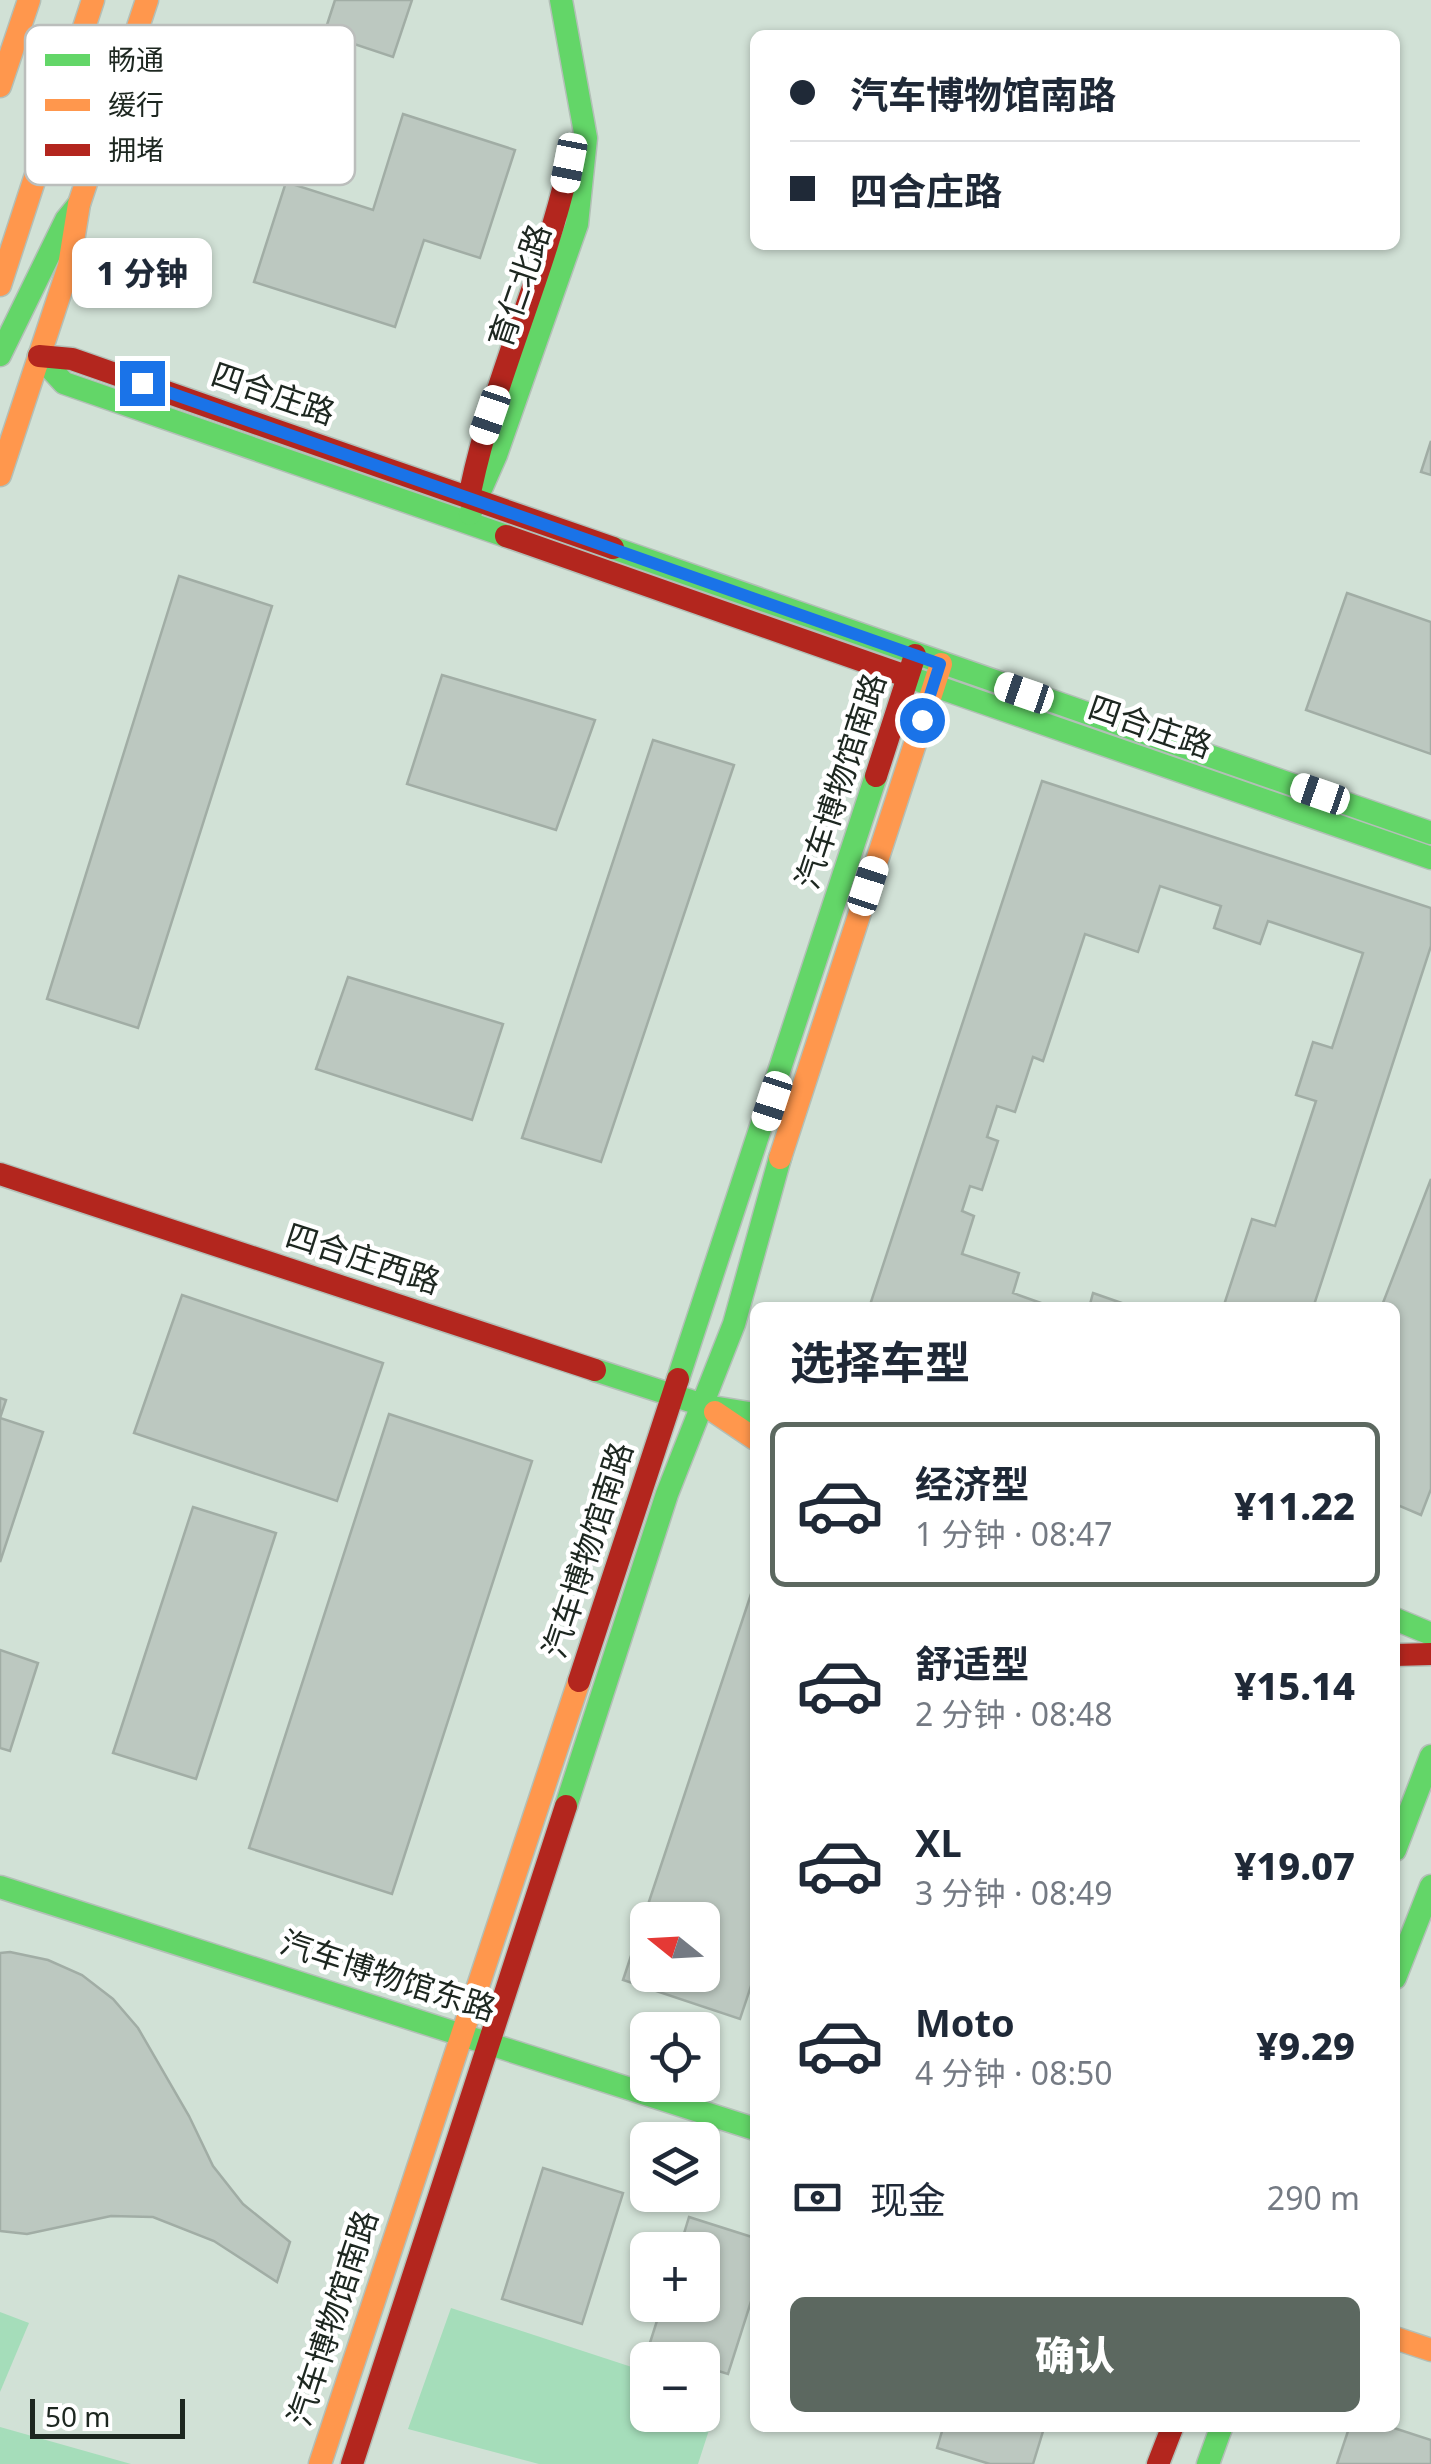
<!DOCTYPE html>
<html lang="zh">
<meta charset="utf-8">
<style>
:root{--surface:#fff;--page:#f2f2f3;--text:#1f2937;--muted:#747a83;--line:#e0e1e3;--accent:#5c6860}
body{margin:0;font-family:"Noto Sans","Noto Sans SC",sans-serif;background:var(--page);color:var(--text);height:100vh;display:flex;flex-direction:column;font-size:38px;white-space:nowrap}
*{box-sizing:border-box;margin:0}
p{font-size:32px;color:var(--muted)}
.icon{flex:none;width:55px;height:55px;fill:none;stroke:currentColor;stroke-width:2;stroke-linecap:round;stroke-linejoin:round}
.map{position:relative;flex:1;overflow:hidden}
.side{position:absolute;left:750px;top:1302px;width:650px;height:1130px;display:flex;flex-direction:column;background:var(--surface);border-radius:15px;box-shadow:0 2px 8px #0004}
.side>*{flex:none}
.guide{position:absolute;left:750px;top:30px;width:650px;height:220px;border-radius:15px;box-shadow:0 2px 8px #0004;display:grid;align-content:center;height:220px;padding:0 40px;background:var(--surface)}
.needle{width:65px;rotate:288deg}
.buttons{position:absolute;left:630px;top:1902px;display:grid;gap:20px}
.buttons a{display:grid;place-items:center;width:90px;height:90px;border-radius:15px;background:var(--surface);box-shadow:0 2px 8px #0004;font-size:50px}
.scale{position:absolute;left:30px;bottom:25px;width:155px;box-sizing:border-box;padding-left:10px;border:5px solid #1d2720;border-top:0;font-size:28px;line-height:35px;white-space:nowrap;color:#1d2720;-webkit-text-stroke:8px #fff;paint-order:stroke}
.end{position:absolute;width:45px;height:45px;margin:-22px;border:12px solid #1a73e8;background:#fff;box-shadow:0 0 0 5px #fff}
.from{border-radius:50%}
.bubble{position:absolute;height:70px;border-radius:15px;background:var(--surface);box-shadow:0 2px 8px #0004;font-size:32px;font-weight:800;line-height:70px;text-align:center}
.car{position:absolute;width:30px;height:60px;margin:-30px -15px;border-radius:12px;box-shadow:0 0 8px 2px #0007;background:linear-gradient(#fff 24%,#345 0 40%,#fff 0 76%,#345 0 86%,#fff 0)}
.guide b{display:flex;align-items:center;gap:35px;height:95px;font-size:38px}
.guide b+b{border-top:2px solid var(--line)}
.guide i{width:25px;height:25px;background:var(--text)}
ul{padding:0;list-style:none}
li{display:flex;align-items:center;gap:30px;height:165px;margin:0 20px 15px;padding:0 20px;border:5px solid transparent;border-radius:15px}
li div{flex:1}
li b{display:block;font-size:38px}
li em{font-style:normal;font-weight:800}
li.current{border-color:var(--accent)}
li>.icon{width:90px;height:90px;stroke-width:1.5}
h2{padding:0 40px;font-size:45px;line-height:120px}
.pay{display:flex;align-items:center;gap:25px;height:110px;padding:0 40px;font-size:38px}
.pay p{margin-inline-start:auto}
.action{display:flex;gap:20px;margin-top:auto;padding:20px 40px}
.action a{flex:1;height:115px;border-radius:15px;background:var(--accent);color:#fff;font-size:40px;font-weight:800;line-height:115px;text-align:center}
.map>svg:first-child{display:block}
.green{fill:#a5ddba}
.building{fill:#bcc8c0;stroke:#a1ada5;stroke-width:2.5;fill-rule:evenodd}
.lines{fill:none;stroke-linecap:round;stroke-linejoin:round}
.fast-casing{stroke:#b3bfb7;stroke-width:25}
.slow-casing{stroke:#b3bfb7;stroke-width:25}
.jam-casing{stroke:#b3bfb7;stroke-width:25}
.fast{stroke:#63d668;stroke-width:22}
.slow{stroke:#ff974d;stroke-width:22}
.jam{stroke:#b3261e;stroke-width:22}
.route{stroke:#1a73e8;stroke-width:12}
.labels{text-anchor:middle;stroke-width:9;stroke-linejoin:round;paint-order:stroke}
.street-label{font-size:32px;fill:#1d2720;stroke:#fff}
.key{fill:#fff;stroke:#bbbebc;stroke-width:2.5}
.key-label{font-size:28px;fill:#1d2720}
</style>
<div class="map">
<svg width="1431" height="2464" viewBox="0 0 1431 2464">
<rect width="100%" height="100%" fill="#d1e1d6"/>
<!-- green -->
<g class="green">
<path d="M451,2308L647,2372L648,2415H702L703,2390L720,2396L698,2464H539L408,2429Z"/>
<path d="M0,2312L29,2323L0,2392Z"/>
<path d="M0,2427L131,2464H0Z"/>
</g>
<!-- building -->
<g class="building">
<path d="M335,0H412L393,57L324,34Z"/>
<path d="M403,114L515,150L480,258L424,240L395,327L254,282L286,182L373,210Z"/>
<path d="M1431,441V475L1421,472Z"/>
<path d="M179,576L272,606L138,1028L47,999Z"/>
<path d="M1347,593L1431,622V754L1306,710Z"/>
<path d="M442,675L595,720L556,830L407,784Z"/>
<path d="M653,740L734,765L601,1162L522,1138Z"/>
<path d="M1042,781L1431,908V946L1313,1308H1223L1252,1219L1275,1226L1316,1101L1296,1095L1313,1042L1332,1048L1363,953L1268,921L1260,944L1214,928L1221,906L1160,886L1138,952L1085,934L1043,1061L1033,1057L1015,1112L997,1106L987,1137L998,1141L982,1190L970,1186L962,1211L974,1216L962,1254L1019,1273L1013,1293L1055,1308H869Z"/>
<path d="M348,977L503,1024L472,1120L316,1069Z"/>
<path d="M1431,1179V1489L1421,1515L1395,1504V1308H1381Z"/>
<path d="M1093,1293L1136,1308H1089Z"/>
<path d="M182,1295L383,1363L337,1501L134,1433Z"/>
<path d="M0,1398L6,1400L0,1418L43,1432L0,1562Z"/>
<path d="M389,1414L532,1461L392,1894L249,1848Z"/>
<path d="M193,1507L276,1533L196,1779L113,1753Z"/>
<path d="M755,1582V1974L740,2019L623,1980ZM648,1920H702V1975H648Z"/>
<path d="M0,1650L38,1663L10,1751L0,1748Z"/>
<path d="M10,1952L48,1960L82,1975L113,1999L138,2028L189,2116L213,2166L243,2204L290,2242L277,2282L214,2241L153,2217L111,2216L27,2234L0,2231V1953Z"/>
<path d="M543,2168L623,2193L582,2324L502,2299Z"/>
<path d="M689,2217L755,2238V2289L728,2374L702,2366V2360H685L648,2349L662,2305H702V2250H679Z"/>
<path d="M943,2428H1044L1033,2464H990L937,2448Z"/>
<path d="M1349,2428H1394L1431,2440V2464H1337Z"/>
</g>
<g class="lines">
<!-- fast casing -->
<g class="fast-casing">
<g id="fast">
<path d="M0,355L66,220L79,204"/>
<path d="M39,356L64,383L506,536"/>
<path d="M470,514L496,455L577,224L586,138L561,0"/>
<path d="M613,548L1431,833"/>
<path d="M906,676L1431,858"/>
<path d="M595,1370L706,1406L755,1414"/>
<path d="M678,1379L876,776"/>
<path d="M1395,1619L1431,1634"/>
<path d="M566,1806L667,1494L734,1324L780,1158"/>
<path d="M1395,1850L1431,1756"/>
<path d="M0,1887L755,2129"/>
<path d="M1395,1978L1431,1886"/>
<path d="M1208,2464L1221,2428"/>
</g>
</g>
<!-- slow casing -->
<g class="slow-casing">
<g id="slow">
<path d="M0,86L29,0"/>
<path d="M0,285L93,0"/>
<path d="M0,475L69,266L79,204L147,0"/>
<path d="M780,1158L941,664"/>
<path d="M715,1412L755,1439"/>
<path d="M1395,2338L1431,2350"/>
<path d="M320,2464L579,1681"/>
</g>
</g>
<!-- jam casing -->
<g class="jam-casing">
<g id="jam">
<path d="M39,356L72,359L613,548"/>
<path d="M471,488C494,379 543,278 568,169"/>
<path d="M506,536L906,676"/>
<path d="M876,776L915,655"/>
<path d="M0,1174L595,1370"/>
<path d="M1395,1655L1431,1654"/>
<path d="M579,1681L678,1379"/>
<path d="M352,2464L566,1806"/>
<path d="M1158,2464L1172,2428"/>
</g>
</g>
<!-- fast -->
<use href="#fast" class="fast"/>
<!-- slow -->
<use href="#slow" class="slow"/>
<!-- jam -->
<use href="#jam" class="jam"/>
</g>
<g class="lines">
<!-- route -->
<path class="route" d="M142,383L940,664L922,720"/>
</g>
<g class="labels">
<!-- street labels -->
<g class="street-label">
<text transform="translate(520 286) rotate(-71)" y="11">育仁北路</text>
<text transform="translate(273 394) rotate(19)" y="11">四合庄路</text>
<text transform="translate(1150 727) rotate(19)" y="11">四合庄路</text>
<text transform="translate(841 781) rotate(-72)" y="11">汽车博物馆南路</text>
<text transform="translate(363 1259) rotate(18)" y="11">四合庄西路</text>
<text transform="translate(588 1550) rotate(-72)" y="11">汽车博物馆南路</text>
<text transform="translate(388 1976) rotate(18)" y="11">汽车博物馆东路</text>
<text transform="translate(333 2318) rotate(-72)" y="11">汽车博物馆南路</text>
</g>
</g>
<!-- legend -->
<rect x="25" y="25" width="330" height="160" rx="15" class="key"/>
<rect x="45" y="54" width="45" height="12" fill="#63d668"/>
<rect x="45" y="99" width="45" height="12" fill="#ff974d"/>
<rect x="45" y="144" width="45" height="12" fill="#b3261e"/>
<g class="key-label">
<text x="108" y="70">畅通</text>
<text x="108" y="115">缓行</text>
<text x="108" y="160">拥堵</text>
</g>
</svg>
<div class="buttons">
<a><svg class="needle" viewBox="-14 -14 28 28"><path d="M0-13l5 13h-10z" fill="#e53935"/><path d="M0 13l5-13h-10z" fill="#747a83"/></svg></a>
<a><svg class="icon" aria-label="locate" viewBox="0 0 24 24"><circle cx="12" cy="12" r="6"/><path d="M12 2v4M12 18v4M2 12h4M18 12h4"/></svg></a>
<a><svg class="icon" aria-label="layers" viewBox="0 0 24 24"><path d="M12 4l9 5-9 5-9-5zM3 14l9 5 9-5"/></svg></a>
<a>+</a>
<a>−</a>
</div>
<div class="scale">50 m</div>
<i class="end from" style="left:922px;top:720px"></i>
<i class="end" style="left:142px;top:383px"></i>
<div class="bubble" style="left:72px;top:238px;width:140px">1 分钟</div>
<i class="car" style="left:569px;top:163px;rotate:191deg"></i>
<i class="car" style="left:490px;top:415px;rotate:199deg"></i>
<i class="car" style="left:1024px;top:693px;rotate:289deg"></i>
<i class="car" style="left:1320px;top:794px;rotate:289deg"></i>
<i class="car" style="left:868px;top:886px;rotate:18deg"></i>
<i class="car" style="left:772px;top:1101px;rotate:198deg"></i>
<div class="guide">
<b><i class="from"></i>汽车博物馆南路</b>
<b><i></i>四合庄路</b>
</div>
<section class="side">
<h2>选择车型</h2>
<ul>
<li class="current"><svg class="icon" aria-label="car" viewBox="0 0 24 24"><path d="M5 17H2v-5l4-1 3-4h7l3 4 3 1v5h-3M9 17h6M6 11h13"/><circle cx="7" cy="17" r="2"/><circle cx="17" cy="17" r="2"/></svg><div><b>经济型</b><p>1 分钟 · 08:47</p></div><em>¥11.22</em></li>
<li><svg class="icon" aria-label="car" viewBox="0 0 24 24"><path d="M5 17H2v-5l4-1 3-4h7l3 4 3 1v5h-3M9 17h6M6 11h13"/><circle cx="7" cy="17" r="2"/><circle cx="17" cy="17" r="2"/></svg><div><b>舒适型</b><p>2 分钟 · 08:48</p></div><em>¥15.14</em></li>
<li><svg class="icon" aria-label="car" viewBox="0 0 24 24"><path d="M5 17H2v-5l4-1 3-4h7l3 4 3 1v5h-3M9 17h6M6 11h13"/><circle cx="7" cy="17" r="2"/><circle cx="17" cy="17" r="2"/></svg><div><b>XL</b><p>3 分钟 · 08:49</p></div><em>¥19.07</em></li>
<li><svg class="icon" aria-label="car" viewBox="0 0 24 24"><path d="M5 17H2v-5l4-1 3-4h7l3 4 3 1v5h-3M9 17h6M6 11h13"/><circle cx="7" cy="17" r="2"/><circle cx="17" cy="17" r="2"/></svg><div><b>Moto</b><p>4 分钟 · 08:50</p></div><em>¥9.29</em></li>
</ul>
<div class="pay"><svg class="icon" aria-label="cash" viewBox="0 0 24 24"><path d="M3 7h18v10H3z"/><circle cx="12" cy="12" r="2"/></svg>现金<p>290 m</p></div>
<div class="action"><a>确认</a></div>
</section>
</div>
